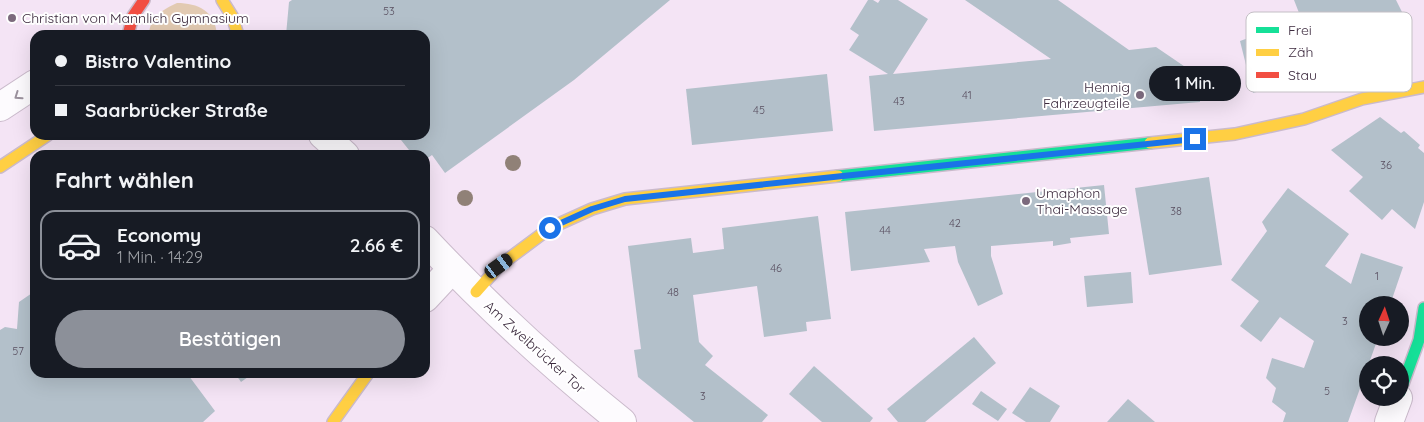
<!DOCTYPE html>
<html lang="de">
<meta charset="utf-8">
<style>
:root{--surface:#171b24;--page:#20242c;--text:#f1f3f6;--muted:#9ea1a6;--line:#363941;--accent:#8c9099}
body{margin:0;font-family:Quicksand,sans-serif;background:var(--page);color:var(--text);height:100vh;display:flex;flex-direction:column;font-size:19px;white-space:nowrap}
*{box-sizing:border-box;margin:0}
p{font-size:16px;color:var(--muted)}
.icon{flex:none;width:28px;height:28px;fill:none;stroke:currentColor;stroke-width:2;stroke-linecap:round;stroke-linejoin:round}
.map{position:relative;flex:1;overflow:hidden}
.drawer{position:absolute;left:30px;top:150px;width:400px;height:228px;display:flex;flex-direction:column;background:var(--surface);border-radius:15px;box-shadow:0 5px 20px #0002}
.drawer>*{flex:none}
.top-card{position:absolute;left:30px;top:30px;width:400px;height:110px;border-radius:15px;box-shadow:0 5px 20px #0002;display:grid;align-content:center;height:110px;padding:0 25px;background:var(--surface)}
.needle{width:32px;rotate:3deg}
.buttons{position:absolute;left:1359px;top:296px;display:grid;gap:10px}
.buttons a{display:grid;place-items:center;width:50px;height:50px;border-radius:50%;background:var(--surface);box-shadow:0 5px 20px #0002;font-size:25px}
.end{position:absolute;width:22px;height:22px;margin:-11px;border:6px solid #1a73e8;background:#fff;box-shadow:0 0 0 2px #fff}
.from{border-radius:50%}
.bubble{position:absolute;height:35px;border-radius:18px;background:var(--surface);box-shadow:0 5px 20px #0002;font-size:16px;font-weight:600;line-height:35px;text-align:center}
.car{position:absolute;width:15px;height:30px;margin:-15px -8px;border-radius:6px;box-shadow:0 0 4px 1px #0007;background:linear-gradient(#222 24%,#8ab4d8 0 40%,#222 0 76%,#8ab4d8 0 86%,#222 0)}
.top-card b{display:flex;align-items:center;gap:18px;height:48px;font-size:19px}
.top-card b+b{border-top:1px solid var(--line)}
.top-card i{width:12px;height:12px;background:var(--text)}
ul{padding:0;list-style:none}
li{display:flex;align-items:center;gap:15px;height:70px;margin:0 10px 8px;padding:0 15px;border:2px solid transparent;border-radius:15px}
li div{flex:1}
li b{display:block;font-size:19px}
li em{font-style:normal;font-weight:600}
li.on{border-color:var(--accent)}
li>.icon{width:45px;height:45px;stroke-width:1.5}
h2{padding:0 25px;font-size:22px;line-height:60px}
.action{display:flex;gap:10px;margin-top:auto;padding:10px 25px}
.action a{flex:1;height:58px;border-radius:30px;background:var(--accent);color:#fff;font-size:20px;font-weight:600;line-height:58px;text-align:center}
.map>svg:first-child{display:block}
.green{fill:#e2cab2}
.building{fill:#b3c0ca}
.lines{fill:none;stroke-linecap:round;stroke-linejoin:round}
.street-casing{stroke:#cabacb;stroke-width:30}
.fast-casing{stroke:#cabacb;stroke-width:14}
.slow-casing{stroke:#cabacb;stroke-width:14}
.jam-casing{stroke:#cabacb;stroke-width:14}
.street{stroke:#fdfbfe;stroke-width:28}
.fast{stroke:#16e098;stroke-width:11}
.slow{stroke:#ffcf43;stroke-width:11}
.jam{stroke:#f24e42;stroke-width:11}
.tree{fill:#908177}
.oneway{stroke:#9c929e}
.route{stroke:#1a73e8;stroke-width:6}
.poi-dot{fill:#7c6a7d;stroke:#fff;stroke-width:2}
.labels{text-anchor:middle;stroke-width:4;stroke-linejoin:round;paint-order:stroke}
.number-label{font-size:11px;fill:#594f60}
.poi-label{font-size:14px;fill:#3b293d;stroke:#fff;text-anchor:start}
.street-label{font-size:14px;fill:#3b293d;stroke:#fff}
.key{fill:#fff;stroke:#c4bfc5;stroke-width:1}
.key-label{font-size:14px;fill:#3b293d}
</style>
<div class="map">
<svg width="1424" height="422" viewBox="0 0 1424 422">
<rect width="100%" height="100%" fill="#f4e4f5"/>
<!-- green -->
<path class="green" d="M177,3C198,3 215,11 217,35H149C149,18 163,9 177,3Z"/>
<!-- building -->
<g class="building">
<path d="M292,0H670L574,80L445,173L432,155L425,160V155H413L397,135H425V35H286L289,2Z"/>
<path d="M868,0H873L878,3L880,0H898L928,19L893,74L1051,59L965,0H1058L1129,50L1156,47L1200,77V102L874,131L869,76L888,74L849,50L859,35L850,29Z"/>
<path d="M1294,0H1396L1409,26L1322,72L1253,93L1240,41L1262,33L1260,25L1276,19L1279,27L1301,18Z"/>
<path d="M827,74L833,131L692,145L686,89Z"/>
<path d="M1380,117L1401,133L1404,131L1420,145L1418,148L1424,153V202L1415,229L1392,209L1382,220L1349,191L1363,177L1331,150Z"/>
<path d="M1209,177L1222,265L1149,275L1135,188Z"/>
<path d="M1104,185L1109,234L1070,238L1071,243L1053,246V241L991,246V256L1003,294L978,306L958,262L955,246L924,249L930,262L851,271L845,212Z"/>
<path d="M1288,188L1349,234L1325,266L1351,284L1361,253L1403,267L1390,305H1368V338H1378L1348,422H1283L1286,413L1272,402L1276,388L1266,378L1272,358L1304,368L1314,341L1280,317L1261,342L1240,326L1259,301L1231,280L1267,231L1262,222Z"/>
<path d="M818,216L831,319L806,322L807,331L764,337L757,286L693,295L699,342L713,356L705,365L768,415L762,422H694L638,377L634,350L641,349L628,246L691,238L693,253L724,249L722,228Z"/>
<path d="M1131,272L1133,303L1087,307L1084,276Z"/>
<path d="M35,291V372H186L215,411L203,422H0V330L5,327L17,329L19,302Z"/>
<path d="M974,337L996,363L925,422H898L887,409Z"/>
<path d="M814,366L873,418L870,422H822L789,394Z"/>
<path d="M234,372H255L241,382Z"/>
<path d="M1030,387L1060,406L1050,422H1026L1012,413Z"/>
<path d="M981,391L1007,409L998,421L972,404Z"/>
<path d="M1128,399L1155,422H1107Z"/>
</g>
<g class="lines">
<!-- street casing -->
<g class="street-casing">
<g id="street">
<path d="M0,107L35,84"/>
<path d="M323,135L345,155"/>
<path d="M425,240C486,305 552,366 622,422"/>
<path d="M425,298L452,269"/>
<path d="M1389,422L1398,398"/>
</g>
</g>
<!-- fast casing -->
<g class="fast-casing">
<g id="fast">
<path d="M838,176L1150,143"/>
<path d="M1400,392L1419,340L1424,308"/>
</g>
</g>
<!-- slow casing -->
<g class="slow-casing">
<g id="slow">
<path d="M222,0L232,16L238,35"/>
<path d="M1150,143L1235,134L1304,119L1362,99L1424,87"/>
<path d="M0,167L48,135"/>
<path d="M476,292L499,266L550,228L592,209L625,199L838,176"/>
<path d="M333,422L369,372"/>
</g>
</g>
<!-- jam casing -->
<g class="jam-casing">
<path id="jam" d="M128,35L133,16L144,0"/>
</g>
<!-- street -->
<use href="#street" class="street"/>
<!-- fast -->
<use href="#fast" class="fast"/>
<!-- slow -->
<use href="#slow" class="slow"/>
<!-- jam -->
<use href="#jam" class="jam"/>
</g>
<!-- trees -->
<g class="tree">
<circle cx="513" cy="163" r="8"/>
<circle cx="465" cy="198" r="8"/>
</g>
<!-- one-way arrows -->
<defs><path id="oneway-chevron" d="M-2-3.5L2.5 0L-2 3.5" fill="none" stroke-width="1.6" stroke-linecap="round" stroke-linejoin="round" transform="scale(1.25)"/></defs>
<use class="oneway" href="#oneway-chevron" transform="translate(18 96) rotate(145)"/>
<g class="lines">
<!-- route -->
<path class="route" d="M550,228L592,209L625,199L1195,139"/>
</g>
<!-- markers -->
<g class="poi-dot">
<circle cx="12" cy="18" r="5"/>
<circle cx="1140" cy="95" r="5"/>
<circle cx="1026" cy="201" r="5"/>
</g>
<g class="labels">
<!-- number labels -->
<g class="number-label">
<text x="389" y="15">53</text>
<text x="967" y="99">41</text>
<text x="899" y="105">43</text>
<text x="759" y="114">45</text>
<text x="1386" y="169">36</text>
<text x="1176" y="215">38</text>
<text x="955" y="227">42</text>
<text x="885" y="234">44</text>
<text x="776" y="272">46</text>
<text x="1377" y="280">1</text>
<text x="673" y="296">48</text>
<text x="1345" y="325">3</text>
<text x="18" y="355">57</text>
<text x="1327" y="395">5</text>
<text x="703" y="400">3</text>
</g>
<!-- poi labels -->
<g class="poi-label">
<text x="22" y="23">Christian von Mannlich Gymnasium</text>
<text x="1130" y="92" text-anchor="end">Hennig<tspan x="1130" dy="16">Fahrzeugteile</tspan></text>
<text x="1036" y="198">Umaphon<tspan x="1036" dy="16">Thai-Massage</tspan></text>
</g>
<!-- street labels -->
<g class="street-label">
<text transform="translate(535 347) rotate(42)" y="5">Am Zweibrücker Tor</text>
</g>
</g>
<!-- legend -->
<rect x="1246" y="12" width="166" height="80" rx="8" class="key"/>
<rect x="1256" y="27" width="23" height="6" fill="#16e098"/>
<rect x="1256" y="49" width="23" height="7" fill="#ffcf43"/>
<rect x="1256" y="72" width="23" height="6" fill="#f24e42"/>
<g class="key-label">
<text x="1288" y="35">Frei</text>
<text x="1288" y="57">Zäh</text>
<text x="1288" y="80">Stau</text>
</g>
</svg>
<div class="buttons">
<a><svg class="needle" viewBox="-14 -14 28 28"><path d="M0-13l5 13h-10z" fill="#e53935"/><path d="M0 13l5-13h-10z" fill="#9ea1a6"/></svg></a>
<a><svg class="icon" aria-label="locate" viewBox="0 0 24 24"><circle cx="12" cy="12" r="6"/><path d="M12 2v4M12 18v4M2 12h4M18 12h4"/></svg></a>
</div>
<i class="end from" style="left:550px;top:228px"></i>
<i class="end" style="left:1195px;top:139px"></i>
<div class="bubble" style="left:1149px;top:66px;width:92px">1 Min.</div>
<i class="car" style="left:499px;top:266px;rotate:54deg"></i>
<div class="top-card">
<b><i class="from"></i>Bistro Valentino</b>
<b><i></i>Saarbrücker Straße</b>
</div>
<section class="drawer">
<h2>Fahrt wählen</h2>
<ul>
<li class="on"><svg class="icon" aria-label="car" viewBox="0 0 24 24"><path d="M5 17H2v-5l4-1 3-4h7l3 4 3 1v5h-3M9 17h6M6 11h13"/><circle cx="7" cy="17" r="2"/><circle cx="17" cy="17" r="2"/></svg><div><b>Economy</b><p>1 Min. · 14:29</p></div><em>2.66 €</em></li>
</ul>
<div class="action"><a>Bestätigen</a></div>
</section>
</div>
